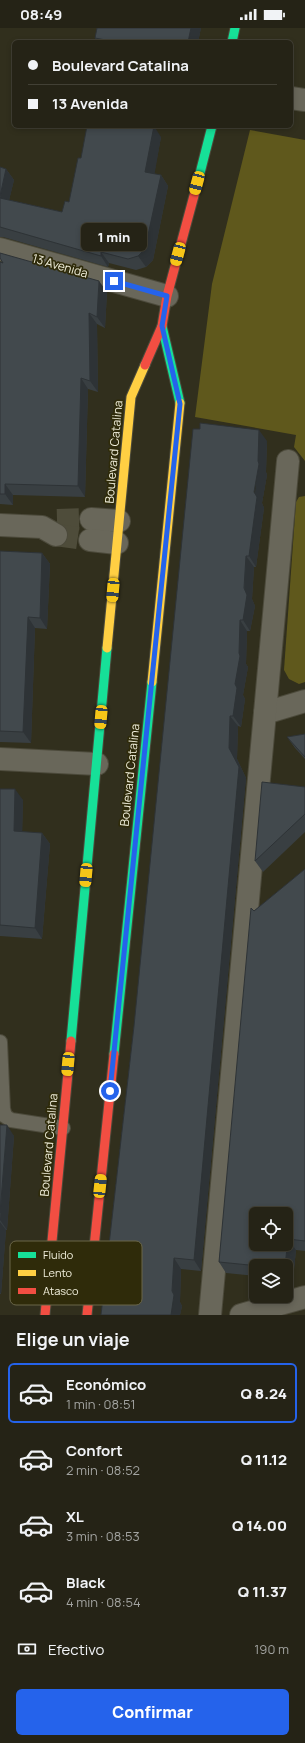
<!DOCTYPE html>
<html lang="es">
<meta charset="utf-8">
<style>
:root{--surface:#252316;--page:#2d2b1f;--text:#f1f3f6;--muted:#a3a4a1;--line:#424035;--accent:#2563eb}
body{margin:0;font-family:Manrope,sans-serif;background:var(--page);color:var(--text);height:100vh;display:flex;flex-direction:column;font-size:15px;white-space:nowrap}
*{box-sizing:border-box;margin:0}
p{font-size:13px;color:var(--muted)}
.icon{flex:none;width:22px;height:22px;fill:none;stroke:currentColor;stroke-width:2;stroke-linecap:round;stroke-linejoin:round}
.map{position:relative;height:1287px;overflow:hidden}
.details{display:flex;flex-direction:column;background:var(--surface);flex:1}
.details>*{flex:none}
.guide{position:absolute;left:12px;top:12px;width:281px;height:88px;border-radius:6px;box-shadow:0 2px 6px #0003,0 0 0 1px var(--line);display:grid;align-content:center;height:88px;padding:0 16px;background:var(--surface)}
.tools{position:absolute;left:249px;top:1179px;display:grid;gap:8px}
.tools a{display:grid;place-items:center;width:44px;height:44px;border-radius:6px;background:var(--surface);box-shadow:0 2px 6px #0003,0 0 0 1px var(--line);font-size:20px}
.end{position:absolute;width:18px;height:18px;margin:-9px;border:5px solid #2563eb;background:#fff;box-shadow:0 0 0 2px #fff}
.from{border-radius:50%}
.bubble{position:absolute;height:28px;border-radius:6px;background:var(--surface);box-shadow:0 2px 6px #0003,0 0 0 1px var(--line);font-size:13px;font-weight:800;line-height:28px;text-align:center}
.car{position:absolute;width:12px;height:24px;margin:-12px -6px;border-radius:5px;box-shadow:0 0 3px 1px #0007;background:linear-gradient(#f5c518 24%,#345 0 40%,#f5c518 0 76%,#345 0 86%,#f5c518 0)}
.guide b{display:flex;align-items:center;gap:14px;height:38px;font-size:15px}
.guide b+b{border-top:1px solid var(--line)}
.guide i{width:10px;height:10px;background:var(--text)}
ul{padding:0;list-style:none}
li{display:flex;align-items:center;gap:12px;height:60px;margin:0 8px 6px;padding:0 8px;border:2px solid transparent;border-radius:6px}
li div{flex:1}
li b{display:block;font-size:15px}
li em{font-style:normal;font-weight:800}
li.on{border-color:var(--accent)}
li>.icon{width:36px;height:36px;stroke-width:1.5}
h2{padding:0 16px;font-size:18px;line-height:48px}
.pay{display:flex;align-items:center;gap:10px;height:44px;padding:0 16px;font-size:15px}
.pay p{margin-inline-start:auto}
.button{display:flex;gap:8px;margin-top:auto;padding:8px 16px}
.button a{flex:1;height:46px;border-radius:6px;background:var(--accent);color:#fff;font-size:16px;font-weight:800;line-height:46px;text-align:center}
.status{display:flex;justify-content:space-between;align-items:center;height:28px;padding:0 20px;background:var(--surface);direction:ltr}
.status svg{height:11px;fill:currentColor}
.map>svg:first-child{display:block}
.green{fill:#5f581c}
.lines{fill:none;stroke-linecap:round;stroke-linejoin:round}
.street-tunnel{stroke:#4e4c3a;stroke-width:22;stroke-dasharray:22 11;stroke-linecap:butt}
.lane-casing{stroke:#4c4a3b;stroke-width:16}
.street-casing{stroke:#4c4a3b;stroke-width:24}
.fast-casing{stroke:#4c4a3b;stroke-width:11}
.slow-casing{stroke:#4c4a3b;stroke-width:11}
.jam-casing{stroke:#4c4a3b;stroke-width:11}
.lane{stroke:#69675a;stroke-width:14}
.street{stroke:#69675a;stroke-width:22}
.fast{stroke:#16e098;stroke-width:9}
.slow{stroke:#ffcf43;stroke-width:9}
.jam{stroke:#f24e42;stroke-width:9}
.wall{fill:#393f42}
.shaded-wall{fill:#2e3336}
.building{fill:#42494d;stroke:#2e3336;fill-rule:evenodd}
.route{stroke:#2563eb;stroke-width:5}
.labels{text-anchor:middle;stroke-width:3.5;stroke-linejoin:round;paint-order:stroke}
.street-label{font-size:12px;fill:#f2f0dd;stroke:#2f2b0a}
.key{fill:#2f2b0a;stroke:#6a6649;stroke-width:1}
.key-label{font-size:11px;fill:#f2f0dd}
</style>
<div class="status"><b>08:49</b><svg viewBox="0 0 49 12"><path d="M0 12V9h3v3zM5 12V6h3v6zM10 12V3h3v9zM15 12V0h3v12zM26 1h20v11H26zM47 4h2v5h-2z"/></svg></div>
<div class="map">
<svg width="305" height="1287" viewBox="0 0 305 1287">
<rect width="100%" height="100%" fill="#312f1d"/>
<!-- green -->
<g class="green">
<path d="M250,102L305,112V433L294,419L296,407L195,389L212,256Z"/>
<path d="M305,468V654L299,656L289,651L284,642L296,474L299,469Z"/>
</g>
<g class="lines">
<!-- street-tunnel -->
<g class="street-tunnel">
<path d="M57,492L91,491"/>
<path d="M56,507L90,512"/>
</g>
<!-- lane casing -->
<g class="lane-casing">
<path id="lane" d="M0,1014L3,1081L5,1088L11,1092L63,1100"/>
</g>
<!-- street casing -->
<g class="street-casing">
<g id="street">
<path d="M291,70L305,72"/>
<path d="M0,221L167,268"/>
<path d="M91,491L119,493"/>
<path d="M0,497L42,499L56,507"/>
<path d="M90,512L117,515"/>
<path d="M265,685L305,673"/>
<path d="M0,731L97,736"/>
<path d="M210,1287L288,433"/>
<path d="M241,1287L305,1269"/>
</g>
</g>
<!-- fast casing -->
<g class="fast-casing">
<g id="fast">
<path d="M232,14L235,0"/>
<path d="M199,149L212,98"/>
<path d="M162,298L180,375"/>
<path d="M71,1013L107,620"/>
<path d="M114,1026L152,654"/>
</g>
</g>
<!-- slow casing -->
<g class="slow-casing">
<g id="slow">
<path d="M107,620L131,369L145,337"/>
<path d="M152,654L180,375"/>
</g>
</g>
<!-- jam casing -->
<g class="jam-casing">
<g id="jam">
<path d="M145,337L162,298L167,268L199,149"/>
<path d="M45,1287L71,1013"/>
<path d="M87,1287L114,1026"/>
</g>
</g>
<!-- lane -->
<use href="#lane" class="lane"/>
<!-- street -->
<use href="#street" class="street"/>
<!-- fast -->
<use href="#fast" class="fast"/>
<!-- slow -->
<use href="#slow" class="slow"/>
<!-- jam -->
<use href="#jam" class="jam"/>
</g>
<!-- wall -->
<g class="wall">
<path d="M201,0L198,14H98L95,10Z"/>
<path d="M161,109L154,146L161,147L168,158L153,232L146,239L136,242L109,235L108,239L3,209H0V139L6,141L14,152L9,172L62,184L69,174L81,130Z"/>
<path d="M0,234L107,264L105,300L97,296L98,364L88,361L85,469L13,467V477L0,476Z"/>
<path d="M267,413L266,444L267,447L262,475L264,480L256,539H254L252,571L255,578L250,603H247L246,636L248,639L243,667L245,671L241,699L238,698L237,731L246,750L201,1243L181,1241L180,1274L182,1278L180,1287H101L134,998Z"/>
<path d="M0,523L42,525L50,536L47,601L35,600L31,715L0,714Z"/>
<path d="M305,706V731L295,720L287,709Z"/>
<path d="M305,759V804L263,844L255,833Z"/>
<path d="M0,761L23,772L22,804L42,805L50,816L42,911L0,908Z"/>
<path d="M305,841V1223L296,1222L293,1251H286V1238H256V1248L226,1245L219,1234L254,883Z"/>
<path d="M0,1097L14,1108L7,1202H6L1,1266H0Z"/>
</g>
<!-- shaded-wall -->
<g class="shaded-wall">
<path d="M191,0H201L198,14H188Z"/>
<path d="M154,98L161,109L153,155L145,144Z"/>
<path d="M6,141L14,152L7,181L0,170Z"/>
<path d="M161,147L168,158L153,232L146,239L138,228Z"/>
<path d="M101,224L109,235L108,239L101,228Z"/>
<path d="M99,253L107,264L105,300L97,289Z"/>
<path d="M89,285L97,296L98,364L90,353Z"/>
<path d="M81,350L88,361L85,469L78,458Z"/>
<path d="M259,402L267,413L266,444L267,447L262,475L264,480L256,539L249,528L258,433Z"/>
<path d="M5,456L13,467V477L5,466Z"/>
<path d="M42,525L50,536L47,601L40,590Z"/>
<path d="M246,528L254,539L252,571L255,578L250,603L243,592Z"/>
<path d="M28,589L35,600L31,715L23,704Z"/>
<path d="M240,592L247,603L246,636L248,639L243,667L245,671L241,699L233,688L235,656L239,625Z"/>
<path d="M230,688L238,698L237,731L246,750L201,1243L194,1232L229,720Z"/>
<path d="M15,761L23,772L22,814L14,803Z"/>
<path d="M42,805L50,816L42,911L35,900Z"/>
<path d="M7,1097L14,1108L7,1202L0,1192Z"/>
<path d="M0,1194L6,1202L1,1266L0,1265Z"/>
<path d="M288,1211L296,1222L293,1251L286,1242V1238H285Z"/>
<path d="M174,1230L181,1241L180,1274L182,1278L180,1287H171Z"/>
</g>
<!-- building -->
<g class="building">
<path d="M97,0H191L188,14H117L95,10Z"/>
<path d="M87,98H154L145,144L161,147L145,221L138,228L128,231L101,224V228L0,199V170L62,184L65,173L69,174L78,130H81Z"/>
<path d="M0,139L6,141L0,168Z"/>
<path d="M0,225L99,253L97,289L89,285L90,353L81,350L78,458L5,456V466H0V234L3,235L0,230Z"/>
<path d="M200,395L259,402L258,433L259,436L254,464L257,469L249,528H246L244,560L247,567L243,592H240L239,625L240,628L235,656L237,660L233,688H230L229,720L239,739L194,1232L174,1230L172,1263L174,1267L171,1287H101L134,998L189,441L193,401H200Z"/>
<path d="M0,523L42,525L40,590L28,589L23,704L0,703Z"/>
<path d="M305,706V729L287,709Z"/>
<path d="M262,754L305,759V786L255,833Z"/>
<path d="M0,761H15L14,803L42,805L35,900L0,897Z"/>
<path d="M305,841V1213L288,1211L285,1238H259L219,1234L251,880L254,883ZM256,1186H286V1216H256Z"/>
<path d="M0,1097H7L0,1185Z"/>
</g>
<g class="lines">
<!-- route -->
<path class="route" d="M110,1063L180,376L162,298L167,268L114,253"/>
</g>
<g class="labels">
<!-- street labels -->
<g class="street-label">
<text transform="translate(60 238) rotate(16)" y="4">13 Avenida</text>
<text transform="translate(114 424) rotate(-85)" y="4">Boulevard Catalina</text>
<text transform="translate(130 747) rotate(-84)" y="4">Boulevard Catalina</text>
<text transform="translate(49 1117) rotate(-85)" y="4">Boulevard Catalina</text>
</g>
</g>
<!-- legend -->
<rect x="10" y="1213" width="132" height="64" rx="6" class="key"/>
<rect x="18" y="1224" width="18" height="6" fill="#16e098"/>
<rect x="18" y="1242" width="18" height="6" fill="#ffcf43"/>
<rect x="18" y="1260" width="18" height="6" fill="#f24e42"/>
<g class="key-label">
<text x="43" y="1231">Fluido</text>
<text x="43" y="1249">Lento</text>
<text x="43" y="1267">Atasco</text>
</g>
</svg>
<div class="tools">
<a><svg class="icon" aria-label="locate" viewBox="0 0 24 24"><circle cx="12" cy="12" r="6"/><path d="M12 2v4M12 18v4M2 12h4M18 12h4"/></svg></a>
<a><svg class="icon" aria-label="layers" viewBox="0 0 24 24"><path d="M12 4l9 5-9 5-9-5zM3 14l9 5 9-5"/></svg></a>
</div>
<i class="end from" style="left:110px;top:1063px"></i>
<i class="end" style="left:114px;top:253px"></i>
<div class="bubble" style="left:81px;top:195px;width:66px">1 min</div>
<i class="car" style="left:197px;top:155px;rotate:195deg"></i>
<i class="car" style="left:178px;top:226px;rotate:195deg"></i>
<i class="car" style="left:113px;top:562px;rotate:185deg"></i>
<i class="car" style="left:101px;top:689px;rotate:185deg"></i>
<i class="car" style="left:86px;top:847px;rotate:185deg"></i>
<i class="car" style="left:68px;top:1036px;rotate:185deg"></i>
<i class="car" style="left:100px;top:1158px;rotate:6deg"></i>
<div class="guide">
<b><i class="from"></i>Boulevard Catalina</b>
<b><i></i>13 Avenida</b>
</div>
</div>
<section class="details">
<h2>Elige un viaje</h2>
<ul>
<li class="on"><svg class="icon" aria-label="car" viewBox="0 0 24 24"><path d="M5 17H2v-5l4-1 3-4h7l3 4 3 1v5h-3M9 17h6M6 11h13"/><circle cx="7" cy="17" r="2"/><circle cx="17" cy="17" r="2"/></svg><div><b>Económico</b><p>1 min · 08:51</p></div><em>Q 8.24</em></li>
<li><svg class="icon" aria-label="car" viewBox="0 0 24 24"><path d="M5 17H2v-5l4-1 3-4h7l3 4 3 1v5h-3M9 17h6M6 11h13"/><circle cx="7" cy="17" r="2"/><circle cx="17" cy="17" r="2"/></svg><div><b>Confort</b><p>2 min · 08:52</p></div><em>Q 11.12</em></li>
<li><svg class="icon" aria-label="car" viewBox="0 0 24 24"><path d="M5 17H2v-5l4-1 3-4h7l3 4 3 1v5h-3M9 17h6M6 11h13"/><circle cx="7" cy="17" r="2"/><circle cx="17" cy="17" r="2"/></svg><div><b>XL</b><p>3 min · 08:53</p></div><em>Q 14.00</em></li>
<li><svg class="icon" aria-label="car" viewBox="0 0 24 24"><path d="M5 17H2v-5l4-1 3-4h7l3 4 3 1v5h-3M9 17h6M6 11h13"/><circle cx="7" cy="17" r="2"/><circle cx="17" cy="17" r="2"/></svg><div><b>Black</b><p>4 min · 08:54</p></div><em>Q 11.37</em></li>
</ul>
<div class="pay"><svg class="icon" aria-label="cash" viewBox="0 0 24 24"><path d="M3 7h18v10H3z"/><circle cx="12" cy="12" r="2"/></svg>Efectivo<p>190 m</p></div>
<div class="button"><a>Confirmar</a></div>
</section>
